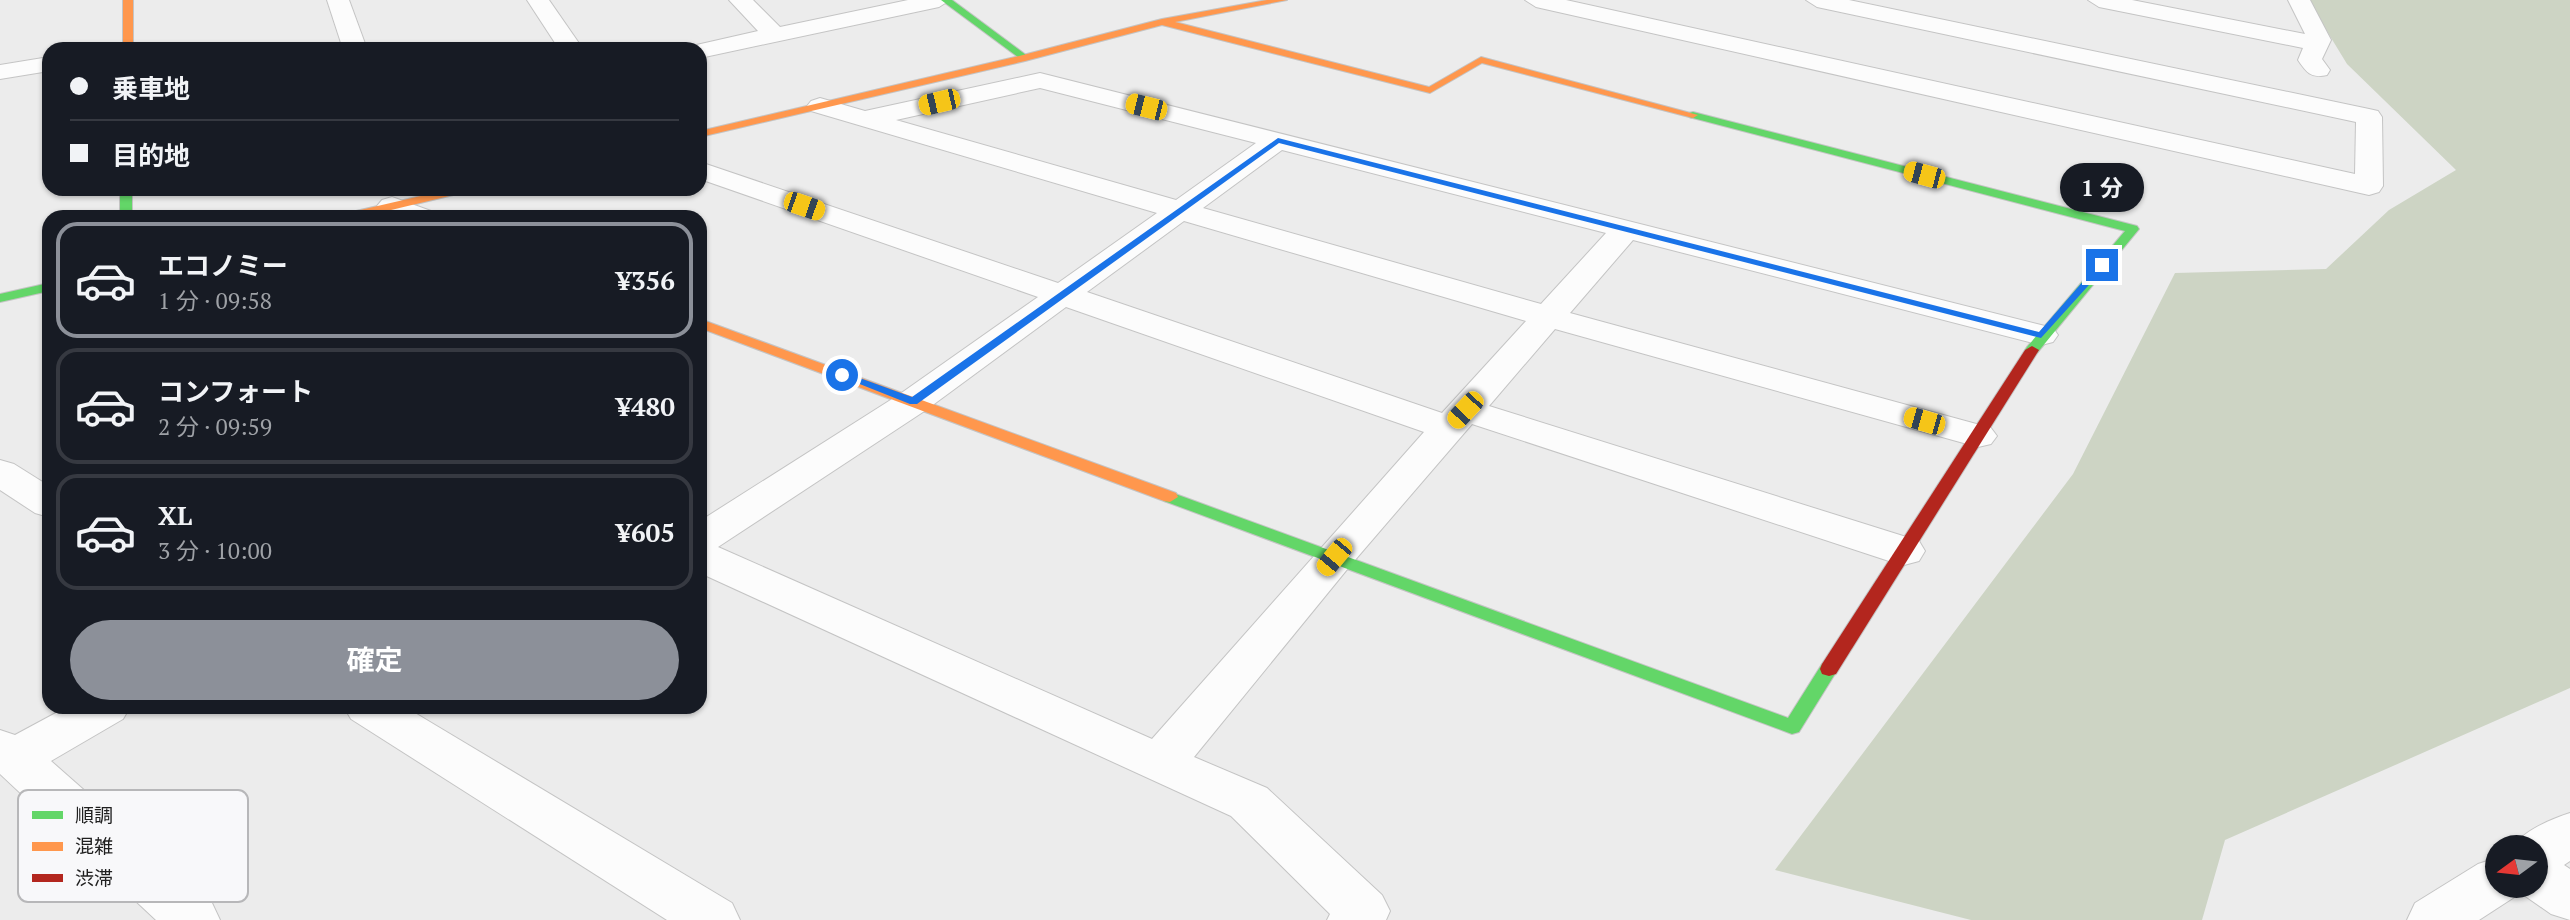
<!DOCTYPE html>
<html lang="ja">
<meta charset="utf-8">
<style>
:root{--surface:#171b24;--page:#20242c;--text:#f1f3f6;--muted:#9ea1a6;--line:#363941;--accent:#8c9099}
body{margin:0;font-family:"PT Serif","Noto Sans JP",serif;background:var(--page);color:var(--text);height:100vh;display:flex;flex-direction:column;font-size:26px;white-space:nowrap}
*{box-sizing:border-box;margin:0}
p{font-size:23px;color:var(--muted)}
.icon{flex:none;width:38px;height:38px;fill:none;stroke:currentColor;stroke-width:2;stroke-linecap:round;stroke-linejoin:round}
.map{position:relative;flex:1;overflow:hidden}
.details{position:absolute;left:42px;top:210px;width:665px;height:504px;display:flex;flex-direction:column;background:var(--surface);border-radius:21px;box-shadow:0 2px 5px #0004}
.details>*{flex:none}
.guide{position:absolute;left:42px;top:42px;width:665px;height:154px;border-radius:21px;box-shadow:0 2px 5px #0004;display:grid;align-content:center;height:154px;padding:0 28px;background:var(--surface)}
.needle{width:46px;rotate:255deg}
.buttons{position:absolute;left:2485px;top:835px;display:grid;gap:14px}
.buttons a{display:grid;place-items:center;width:63px;height:63px;border-radius:50%;background:var(--surface);box-shadow:0 2px 5px #0004;font-size:35px}
.end{position:absolute;width:32px;height:32px;margin:-16px;border:9px solid #1a73e8;background:#fff;box-shadow:0 0 0 4px #fff}
.from{border-radius:50%}
.bubble{position:absolute;height:49px;border-radius:24px;background:var(--surface);box-shadow:0 2px 5px #0004;font-size:23px;font-weight:700;line-height:49px;text-align:center}
.car{position:absolute;width:21px;height:42px;margin:-21px -10px;border-radius:9px;box-shadow:0 0 5px 2px #0007;background:linear-gradient(#f5c518 24%,#345 0 40%,#f5c518 0 76%,#345 0 86%,#f5c518 0)}
.guide b{display:flex;align-items:center;gap:24px;height:66px;font-size:26px}
.guide b+b{border-top:2px solid var(--line)}
.guide i{width:18px;height:18px;background:var(--text)}
ul{padding:12px 0 0;list-style:none}
li{display:flex;align-items:center;gap:21px;height:116px;margin:0 14px 10px;padding:0 14px;border:4px solid var(--line);border-radius:21px}
li div{flex:1}
li b{display:block;font-size:26px}
li em{font-style:normal;font-weight:700}
li.on{border-color:var(--accent)}
li>.icon{width:63px;height:63px;stroke-width:1.5}
.action{display:flex;gap:14px;margin-top:auto;padding:14px 28px}
.action a{flex:1;height:80px;border-radius:42px;background:var(--accent);color:#fff;font-size:28px;font-weight:700;line-height:80px;text-align:center}
.map>svg:first-child{display:block}
.forest{fill:#cdd4c4}
.lines{fill:none;stroke-linecap:round;stroke-linejoin:round}
.street-casing{stroke:#c4c4c4;stroke-width:2}
.fast-casing{stroke:#c4c4c4;stroke-width:2}
.slow-casing{stroke:#c4c4c4;stroke-width:2}
.jam-casing{stroke:#c4c4c4;stroke-width:2}
.street{fill:#fcfcfc;fill-rule:evenodd}
.fast{fill:#63d668;fill-rule:evenodd}
.slow{fill:#ff974d;fill-rule:evenodd}
.jam{fill:#b3261e;fill-rule:evenodd}
.route{fill:#1a73e8}
.key{fill:#f8f8fa;stroke:#b7b7b9;stroke-width:2}
.key-label{font-size:19px;fill:#202020}
</style>
<div class="map">
<svg width="2570" height="920" viewBox="0 0 2570 920">
<rect width="100%" height="100%" fill="#ececec"/>
<!-- forest -->
<path class="forest" d="M2308,0H2570V688L2225,840L2202,920H1971L1775,870L2073,474L2175,273L2326,269L2389,210L2456,170L2347,64Z"/>
<g class="lines">
<!-- street casing -->
<g class="street-casing">
<g id="street">
<path d="M327,0H349L367,49H343Z"/>
<path d="M527,0H549L583,49H559Z"/>
<path d="M729,0H753L780,27L908,0H950L939,7L700,58V49H689L692,46L758,31Z"/>
<path d="M1525,0H1566L2355,174L2356,122L1817,7L1806,0H1849L2369,109L2378,111L2382,117L2383,186L2379,192L2369,195L1536,7Z"/>
<path d="M2088,0H2132L2305,34L2288,0H2310L2331,40L2322,59L2330,70L2327,75C2311,79 2306,72 2298,60L2303,48L2099,7Z"/>
<path d="M49,57V71L0,79V65Z"/>
<path d="M1040,73L2053,328L2058,335L2053,342L2041,345L1633,240L1570,313L1991,428L1997,436L1991,444L1978,447L1555,329L1489,406L1919,541L1925,551L1919,561L1904,565L1889,561L1472,424L1349,567L1194,757L1267,788L1382,895L1390,911L1386,920H1327L1330,914L1231,816L700,573V521L900,394L1038,297L700,179V162L1058,283L1157,213L811,111L807,106L811,101L820,98L865,111ZM1040,88L1256,143L1176,200L896,120ZM1282,150L1606,233L1541,304L1203,208ZM1184,221L1526,321L1442,413L1087,292ZM1066,307L1424,432L1152,739L718,547L926,410Z"/>
<path d="M392,197L431,211L435,217C417,217 389,223 377,206L382,200Z"/>
<path d="M0,460L14,464L49,486V517L35,513L0,490Z"/>
<path d="M67,707H130L123,719L51,761L212,903L220,920H156L0,774V730L15,735Z"/>
<path d="M344,707H405L732,903L740,920H667L351,719Z"/>
<path d="M2570,813V861L2564,865L2570,869V920L2551,914L2518,891L2516,896L2479,920H2407L2415,903L2478,864L2497,858V886H2536V847H2514C2523,830 2552,819 2570,813Z"/>
</g>
</g>
<!-- fast casing -->
<g class="fast-casing">
<g id="fast">
<path d="M941,0H952L1030,58L1022,60Z"/>
<path d="M1693,112L2137,226L2139,229L2037,353H2027L2025,350L2027,347L2125,231L1689,117V113Z"/>
<rect x="120" y="189" width="12" height="28"/>
<path d="M49,283V291L0,302V294Z"/>
<path d="M1170,492L1788,718L1822,664L1829,662L1836,664L1838,669L1799,732L1792,734L1164,501L1162,497Z"/>
</g>
</g>
<!-- slow casing -->
<g class="slow-casing">
<g id="slow">
<rect x="123" y="0" width="10" height="49"/>
<path d="M1267,0H1287L1175,22L1429,87L1481,57L1698,115L1693,118L1482,63L1430,93L1162,25L1025,61L700,137V131L1023,55L1162,19Z"/>
<path d="M451,189H472L470,191L362,217H341L343,214Z"/>
<path d="M700,319L1176,493L1178,497L1170,502L1164,501L700,328Z"/>
</g>
</g>
<!-- jam casing -->
<g class="jam-casing">
<path id="jam" d="M2032,346L2039,350L1836,674L1829,676L1822,674L1820,669L1822,664L2025,350Z"/>
</g>
<!-- street -->
<use href="#street" class="street"/>
<!-- fast -->
<use href="#fast" class="fast"/>
<!-- slow -->
<use href="#slow" class="slow"/>
<!-- jam -->
<use href="#jam" class="jam"/>
</g>
<!-- route -->
<path class="route" d="M1278,138L2039,332L2099,263L2107,265L2041,338L1279,143L917,404H910L837,375L846,373L912,397Z"/>
<!-- legend -->
<rect x="18" y="790" width="230" height="112" rx="10" class="key"/>
<rect x="32" y="811" width="31" height="8" fill="#63d668"/>
<rect x="32" y="842" width="31" height="9" fill="#ff974d"/>
<rect x="32" y="874" width="31" height="8" fill="#b3261e"/>
<g class="key-label">
<text x="75" y="822">順調</text>
<text x="75" y="853">混雑</text>
<text x="75" y="885">渋滞</text>
</g>
</svg>
<div class="buttons">
<a><svg class="needle" viewBox="-14 -14 28 28"><path d="M0-13l5 13h-10z" fill="#e53935"/><path d="M0 13l5-13h-10z" fill="#9ea1a6"/></svg></a>
</div>
<i class="end from" style="left:842px;top:375px"></i>
<i class="end" style="left:2102px;top:265px"></i>
<div class="bubble" style="left:2060px;top:163px;width:84px">1 分</div>
<i class="car" style="left:939px;top:102px;rotate:257deg"></i>
<i class="car" style="left:1146px;top:107px;rotate:284deg"></i>
<i class="car" style="left:1924px;top:175px;rotate:285deg"></i>
<i class="car" style="left:804px;top:206px;rotate:109deg"></i>
<i class="car" style="left:1465px;top:410px;rotate:223deg"></i>
<i class="car" style="left:1924px;top:421px;rotate:286deg"></i>
<i class="car" style="left:1334px;top:557px;rotate:220deg"></i>
<div class="guide">
<b><i class="from"></i>乗車地</b>
<b><i></i>目的地</b>
</div>
<section class="details">
<ul>
<li class="on"><svg class="icon" aria-label="car" viewBox="0 0 24 24"><path d="M5 17H2v-5l4-1 3-4h7l3 4 3 1v5h-3M9 17h6M6 11h13"/><circle cx="7" cy="17" r="2"/><circle cx="17" cy="17" r="2"/></svg><div><b>エコノミー</b><p>1 分 · 09:58</p></div><em>¥356</em></li>
<li><svg class="icon" aria-label="car" viewBox="0 0 24 24"><path d="M5 17H2v-5l4-1 3-4h7l3 4 3 1v5h-3M9 17h6M6 11h13"/><circle cx="7" cy="17" r="2"/><circle cx="17" cy="17" r="2"/></svg><div><b>コンフォート</b><p>2 分 · 09:59</p></div><em>¥480</em></li>
<li><svg class="icon" aria-label="car" viewBox="0 0 24 24"><path d="M5 17H2v-5l4-1 3-4h7l3 4 3 1v5h-3M9 17h6M6 11h13"/><circle cx="7" cy="17" r="2"/><circle cx="17" cy="17" r="2"/></svg><div><b>XL</b><p>3 分 · 10:00</p></div><em>¥605</em></li>
</ul>
<div class="action"><a>確定</a></div>
</section>
</div>
